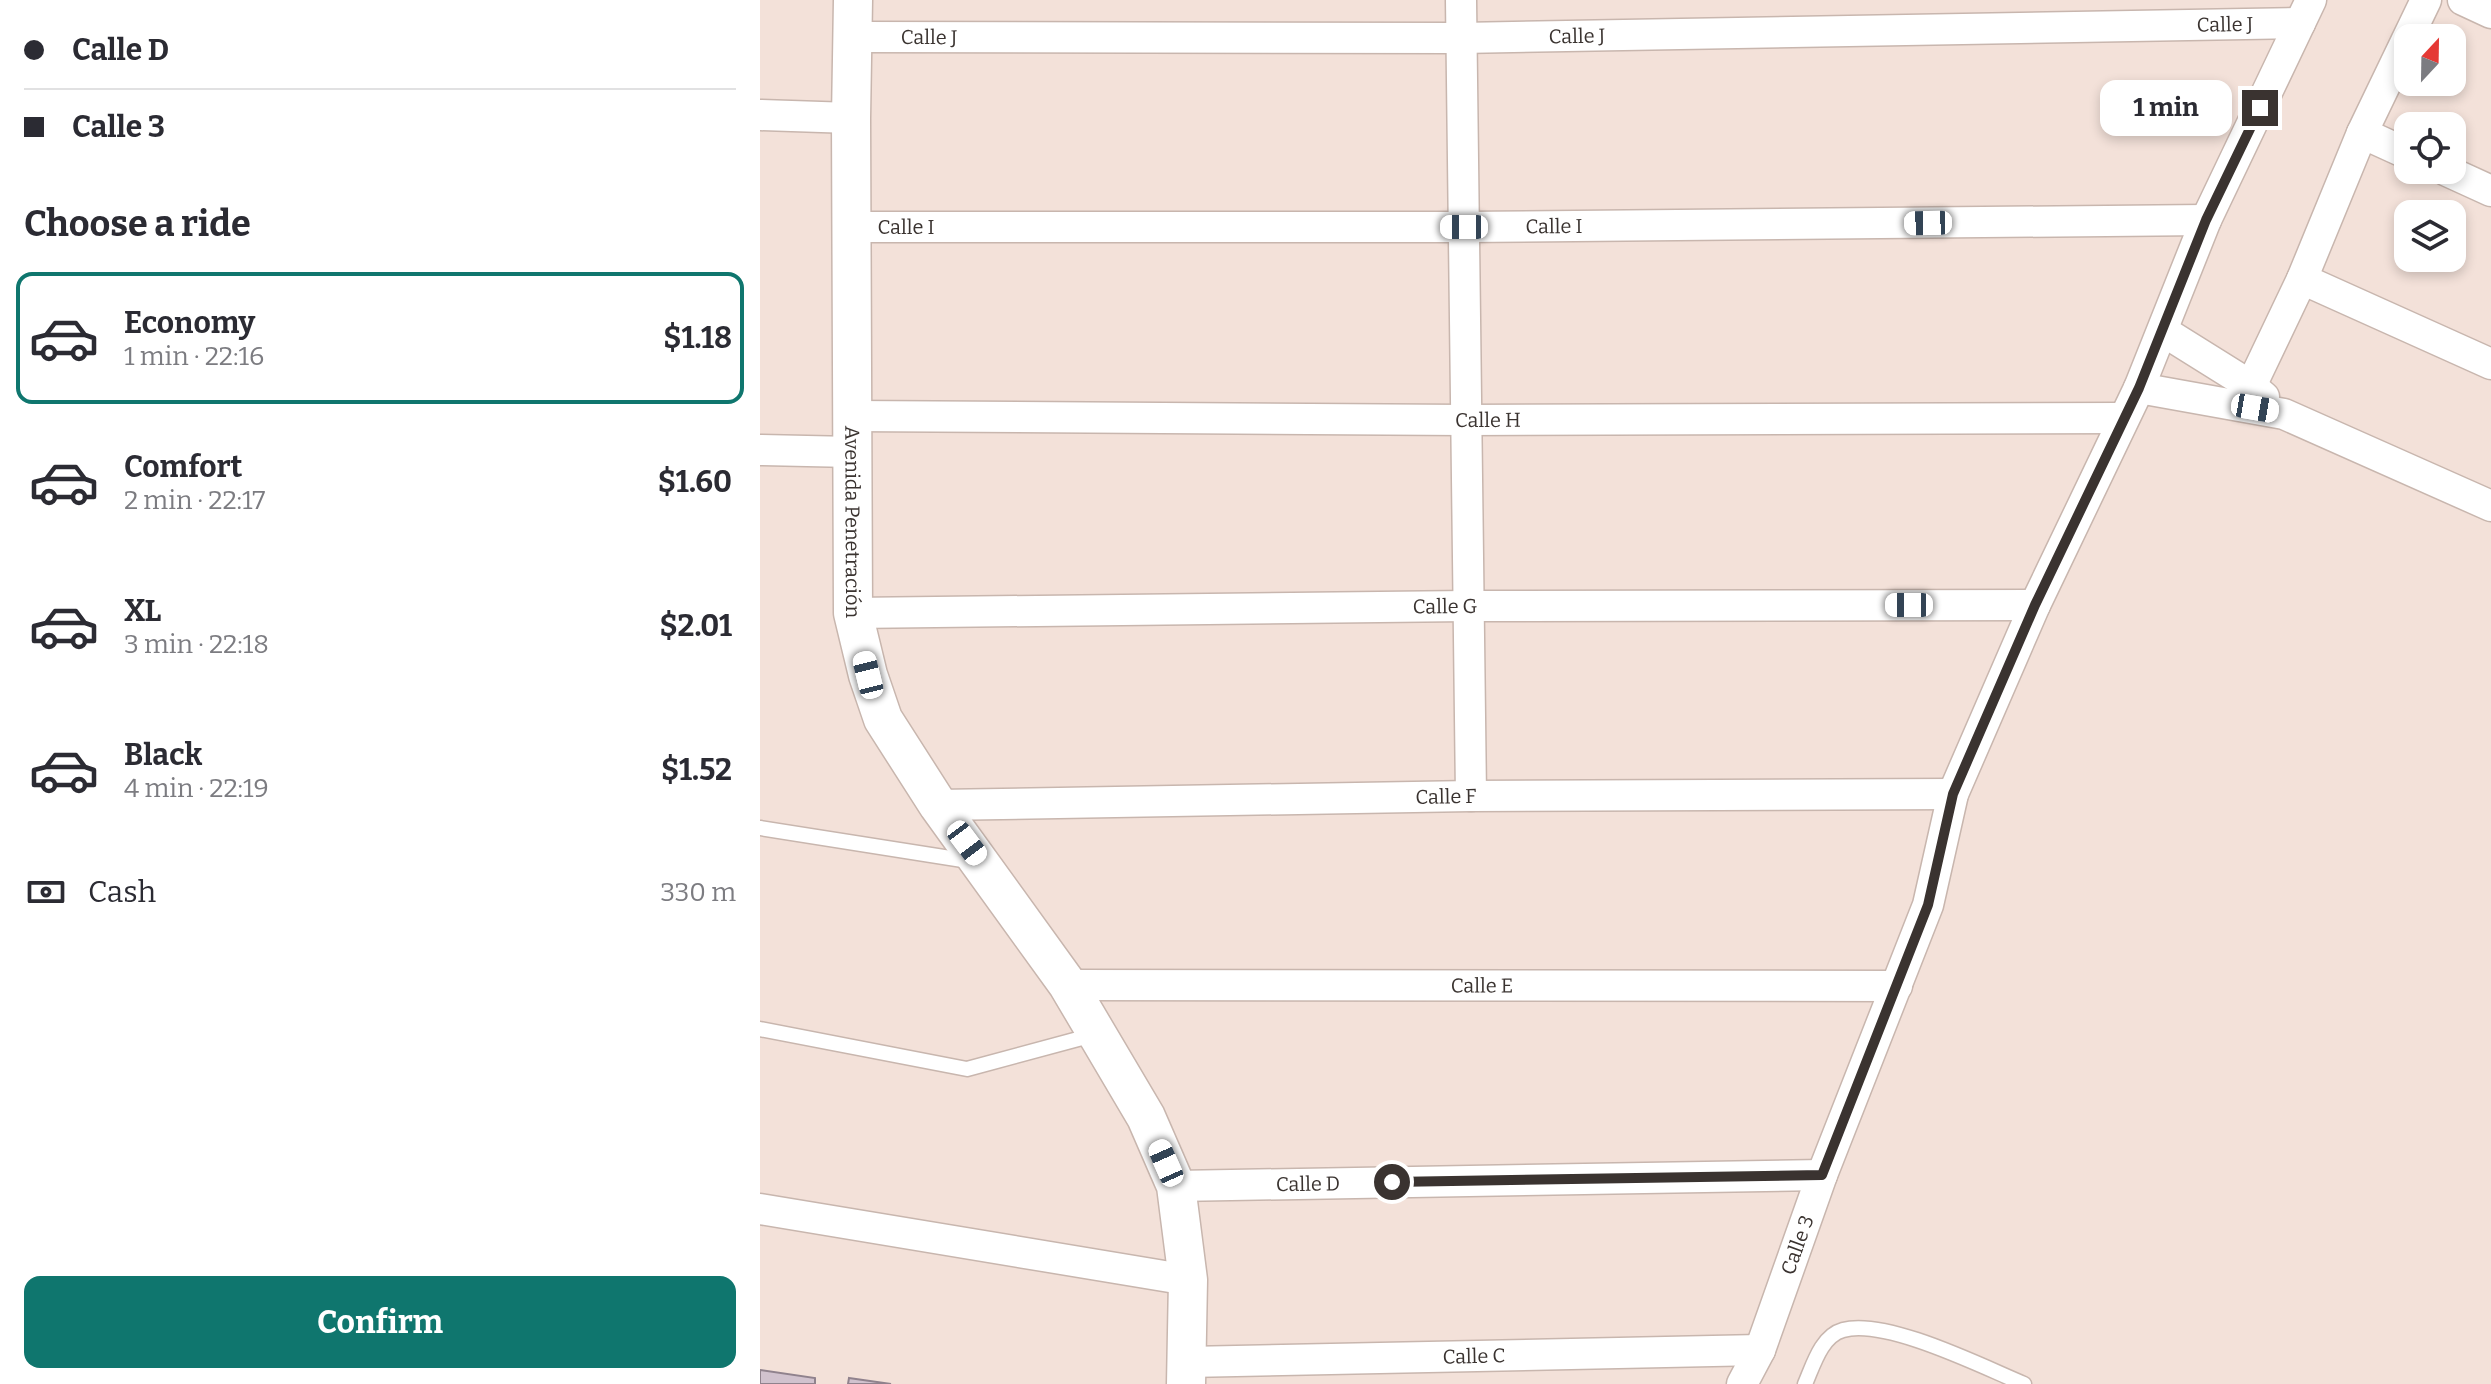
<!DOCTYPE html>
<meta charset="utf-8">
<style>
:root{--surface:#fff;--page:#f2f2f3;--text:#2b2b33;--muted:#7c7c81;--line:#e1e1e2;--accent:#0f766e}
body{margin:0;font-family:Bitter,serif;background:var(--page);color:var(--text);height:100vh;display:flex;flex-direction:column;font-size:30px;white-space:nowrap}
*{box-sizing:border-box;margin:0}
p{font-size:26px;color:var(--muted)}
.icon{flex:none;width:44px;height:44px;fill:none;stroke:currentColor;stroke-width:2;stroke-linecap:round;stroke-linejoin:round}
.map{position:relative;flex:1;overflow:hidden}
.sheet{display:flex;flex-direction:column;background:var(--surface);width:760px}
.sheet>*{flex:none}
.guide{display:grid;align-content:center;height:176px;padding:0 24px;background:var(--surface)}
.needle{width:52px;rotate:22deg}
.buttons{position:absolute;left:1634px;top:24px;display:grid;gap:16px}
.buttons a{display:grid;place-items:center;width:72px;height:72px;border-radius:16px;background:var(--surface);box-shadow:0 4px 12px #0003;font-size:40px}
.end{position:absolute;width:36px;height:36px;margin:-18px;border:10px solid #3a3330;background:#fff;box-shadow:0 0 0 4px #fff}
.from{border-radius:50%}
.bubble{position:absolute;height:56px;border-radius:16px;background:var(--surface);box-shadow:0 4px 12px #0003;font-size:26px;font-weight:700;line-height:56px;text-align:center}
.car{position:absolute;width:24px;height:48px;margin:-24px -12px;border-radius:10px;box-shadow:0 0 6px 2px #0007;background:linear-gradient(#fff 24%,#345 0 40%,#fff 0 76%,#345 0 86%,#fff 0)}
.guide b{display:flex;align-items:center;gap:28px;height:76px;font-size:30px}
.guide b+b{border-top:2px solid var(--line)}
.guide i{width:20px;height:20px;background:var(--text)}
ul{padding:0;list-style:none}
li{display:flex;align-items:center;gap:24px;height:132px;margin:0 16px 12px;padding:0 8px;border:4px solid transparent;border-radius:16px}
li div{flex:1}
li b{display:block;font-size:30px}
li em{font-style:normal;font-weight:700}
li.active{border-color:var(--accent)}
li>.icon{width:72px;height:72px;stroke-width:1.5}
h2{padding:0 24px;font-size:36px;line-height:96px}
.pay{display:flex;align-items:center;gap:20px;height:88px;padding:0 24px;font-size:30px}
.pay p{margin-inline-start:auto}
.action{display:flex;gap:16px;margin-top:auto;padding:16px 24px}
.action a{flex:1;height:92px;border-radius:16px;background:var(--accent);color:#fff;font-size:32px;font-weight:700;line-height:92px;text-align:center}
main{display:flex;flex:1;min-height:0}
.map>svg:first-child{display:block}
.building{fill:#d1c2ce;stroke:#90828d;stroke-width:2}
.lines{fill:none;stroke-linecap:round;stroke-linejoin:round}
.service-casing{stroke:#c8b6ae;stroke-width:17}
.minor-casing{stroke:#c8b6ae;stroke-width:33}
.tertiary-casing{stroke:#c8b6ae;stroke-width:41}
.service{stroke:#fff;stroke-width:14}
.minor{stroke:#fff;stroke-width:30}
.tertiary{stroke:#fff;stroke-width:38}
.route{stroke:#3a3330;stroke-width:10}
.labels{text-anchor:middle;stroke-width:6;stroke-linejoin:round;paint-order:stroke}
.street-label{font-size:20px;fill:#3a3330;stroke:#fff}
</style>
<main>
<section class="sheet">
<div class="guide">
<b><i class="from"></i>Calle D</b>
<b><i></i>Calle 3</b>
</div>
<h2>Choose a ride</h2>
<ul>
<li class="active"><svg class="icon" aria-label="car" viewBox="0 0 24 24"><path d="M5 17H2v-5l4-1 3-4h7l3 4 3 1v5h-3M9 17h6M6 11h13"/><circle cx="7" cy="17" r="2"/><circle cx="17" cy="17" r="2"/></svg><div><b>Economy</b><p>1 min · 22:16</p></div><em>$1.18</em></li>
<li><svg class="icon" aria-label="car" viewBox="0 0 24 24"><path d="M5 17H2v-5l4-1 3-4h7l3 4 3 1v5h-3M9 17h6M6 11h13"/><circle cx="7" cy="17" r="2"/><circle cx="17" cy="17" r="2"/></svg><div><b>Comfort</b><p>2 min · 22:17</p></div><em>$1.60</em></li>
<li><svg class="icon" aria-label="car" viewBox="0 0 24 24"><path d="M5 17H2v-5l4-1 3-4h7l3 4 3 1v5h-3M9 17h6M6 11h13"/><circle cx="7" cy="17" r="2"/><circle cx="17" cy="17" r="2"/></svg><div><b>XL</b><p>3 min · 22:18</p></div><em>$2.01</em></li>
<li><svg class="icon" aria-label="car" viewBox="0 0 24 24"><path d="M5 17H2v-5l4-1 3-4h7l3 4 3 1v5h-3M9 17h6M6 11h13"/><circle cx="7" cy="17" r="2"/><circle cx="17" cy="17" r="2"/></svg><div><b>Black</b><p>4 min · 22:19</p></div><em>$1.52</em></li>
</ul>
<div class="pay"><svg class="icon" aria-label="cash" viewBox="0 0 24 24"><path d="M3 7h18v10H3z"/><circle cx="12" cy="12" r="2"/></svg>Cash<p>330 m</p></div>
<div class="action"><a>Confirm</a></div>
</section>
<div class="map">
<svg width="1731" height="1384" viewBox="0 0 1731 1384">
<rect width="100%" height="100%" fill="#f3e1d9"/>
<!-- building -->
<g class="building">
<path d="M0,1370L55,1378V1384H0Z"/>
<path d="M89,1378L131,1384H88Z"/>
</g>
<g class="lines">
<!-- service casing -->
<g class="service-casing">
<g id="service">
<path d="M0,828L209,861"/>
<path d="M0,1029L207,1069L333,1035"/>
<path d="M1045,1384C1053,1366 1061,1336 1083,1330C1126,1318 1223,1367 1264,1384"/>
</g>
</g>
<!-- minor casing -->
<g class="minor-casing">
<g id="minor">
<path d="M701,0L711,796"/>
<path d="M1703,0L1731,13"/>
<path id="s1" d="M93,37L701,38L1540,23"/>
<path d="M0,115L91,118"/>
<path d="M1602,133L1648,154"/>
<path d="M1685,170L1731,191"/>
<path id="s2" d="M92,227H704L1446,220"/>
<path d="M1542,279L1731,364"/>
<path d="M1403,331L1491,386L1504,397"/>
<path d="M1491,386L1542,279L1602,133L1666,0"/>
<path d="M1379,388L1524,414L1731,506"/>
<path id="s3" d="M92,416L705,420L1363,418"/>
<path d="M0,450L92,452"/>
<path id="s4" d="M93,613L707,606L1275,605"/>
<path id="s5" d="M178,805L711,796L1193,794"/>
<path id="s6" d="M308,985L1137,986"/>
<path id="s7" d="M416,1186L1062,1175"/>
<path d="M0,1209L428,1280"/>
<path id="s8" d="M428,1362L1000,1350"/>
<path id="s9" d="M982,1384L1000,1350L1062,1175L1168,905L1193,794L1275,605L1379,388L1446,220L1551,0"/>
</g>
</g>
<!-- tertiary casing -->
<g class="tertiary-casing">
<g id="tertiary">
<path id="s10" d="M93,0L91,118L93,613L108,675L123,719L178,805L308,985L386,1117L416,1186L428,1280L426,1384"/>
</g>
</g>
<!-- service -->
<use href="#service" class="service"/>
<!-- minor -->
<use href="#minor" class="minor"/>
<!-- tertiary -->
<use href="#tertiary" class="tertiary"/>
</g>
<g class="lines">
<!-- route -->
<path class="route" d="M632,1182L1062,1175L1168,905L1193,794L1275,605L1379,388L1446,220L1500,108"/>
</g>
<g class="labels">
<!-- street labels -->
<g class="street-label">
<text dy="7" stroke="none"><textPath href="#s1" startOffset="1372">Calle J</textPath></text>
<text dy="7" stroke="none"><textPath href="#s1" startOffset="724">Calle J</textPath></text>
<text dy="7" stroke="none"><textPath href="#s1" startOffset="76">Calle J</textPath></text>
<text dy="7" stroke="none"><textPath href="#s2" startOffset="702">Calle I</textPath></text>
<text dy="7" stroke="none"><textPath href="#s2" startOffset="54">Calle I</textPath></text>
<text dy="7" stroke="none"><textPath href="#s3" startOffset="636">Calle H</textPath></text>
<text dy="7" stroke="none"><textPath href="#s10" startOffset="522">Avenida Penetración</textPath></text>
<text dy="7" stroke="none"><textPath href="#s4" startOffset="592">Calle G</textPath></text>
<text dy="7" stroke="none"><textPath href="#s5" startOffset="508">Calle F</textPath></text>
<text dy="7" stroke="none"><textPath href="#s6" startOffset="414">Calle E</textPath></text>
<text dy="7" stroke="none"><textPath href="#s7" startOffset="132">Calle D</textPath></text>
<text dy="7" stroke="none"><textPath href="#s9" startOffset="150">Calle 3</textPath></text>
<text dy="7" stroke="none"><textPath href="#s8" startOffset="286">Calle C</textPath></text>
</g>
</g>
</svg>
<div class="buttons">
<a><svg class="needle" viewBox="-14 -14 28 28"><path d="M0-13l5 13h-10z" fill="#e53935"/><path d="M0 13l5-13h-10z" fill="#7c7c81"/></svg></a>
<a><svg class="icon" aria-label="locate" viewBox="0 0 24 24"><circle cx="12" cy="12" r="6"/><path d="M12 2v4M12 18v4M2 12h4M18 12h4"/></svg></a>
<a><svg class="icon" aria-label="layers" viewBox="0 0 24 24"><path d="M12 4l9 5-9 5-9-5zM3 14l9 5 9-5"/></svg></a>
</div>
<i class="end from" style="left:632px;top:1182px"></i>
<i class="end" style="left:1500px;top:108px"></i>
<div class="bubble" style="left:1340px;top:80px;width:132px">1 min</div>
<i class="car" style="left:1168px;top:223px;rotate:269deg"></i>
<i class="car" style="left:704px;top:227px;rotate:270deg"></i>
<i class="car" style="left:1495px;top:408px;rotate:100deg"></i>
<i class="car" style="left:1149px;top:605px;rotate:270deg"></i>
<i class="car" style="left:108px;top:675px;rotate:346deg"></i>
<i class="car" style="left:207px;top:843px;rotate:143deg"></i>
<i class="car" style="left:406px;top:1163px;rotate:336deg"></i>
</div>
</main>
